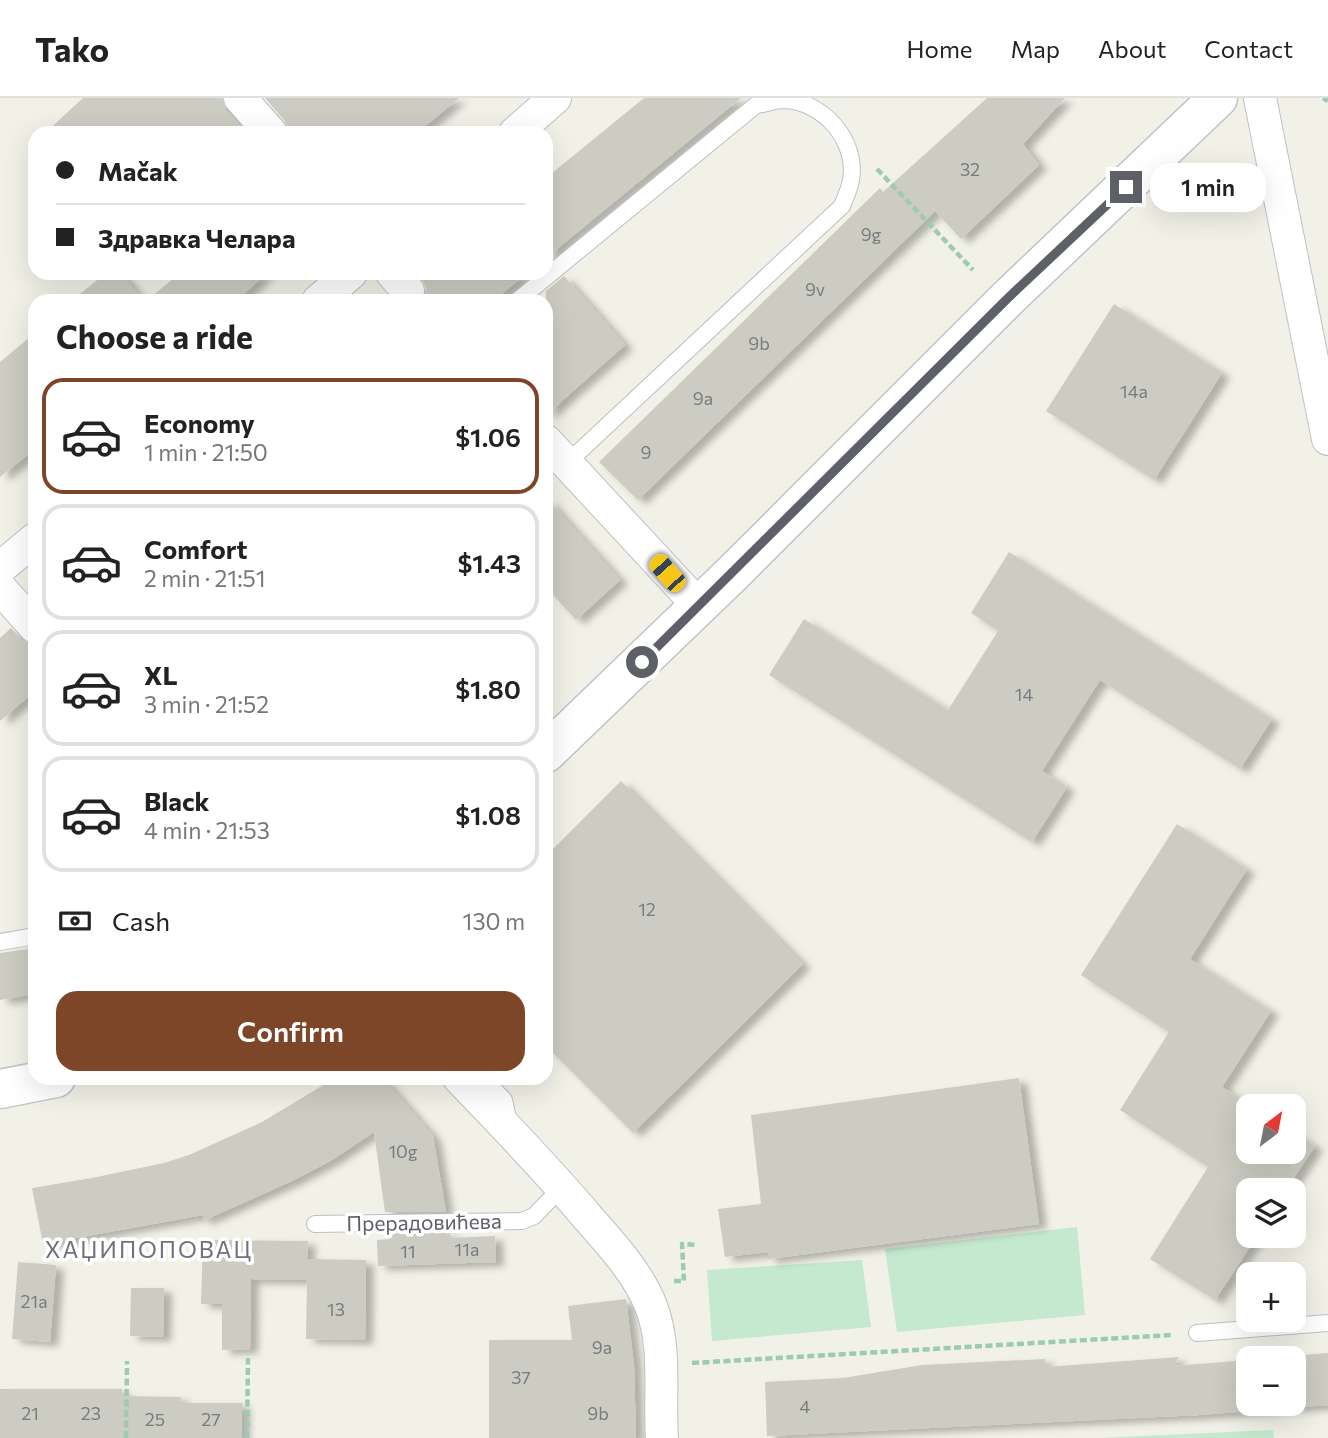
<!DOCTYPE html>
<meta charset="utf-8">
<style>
:root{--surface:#fff;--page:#f2f2f2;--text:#222;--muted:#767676;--line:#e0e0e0;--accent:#7e4628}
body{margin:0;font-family:Commissioner,sans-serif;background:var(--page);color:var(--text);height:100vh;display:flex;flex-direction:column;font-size:26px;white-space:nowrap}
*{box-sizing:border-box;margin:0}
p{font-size:23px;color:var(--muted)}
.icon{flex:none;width:38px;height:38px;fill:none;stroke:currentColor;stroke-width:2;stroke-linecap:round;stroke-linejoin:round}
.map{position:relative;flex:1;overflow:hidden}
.panel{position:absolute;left:28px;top:196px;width:525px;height:791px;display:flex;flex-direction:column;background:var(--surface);border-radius:21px;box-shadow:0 7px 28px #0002}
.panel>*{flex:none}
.guide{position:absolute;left:28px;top:28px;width:525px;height:154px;border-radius:21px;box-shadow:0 7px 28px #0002;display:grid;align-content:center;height:154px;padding:0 28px;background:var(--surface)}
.needle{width:46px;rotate:32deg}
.tools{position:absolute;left:1236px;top:996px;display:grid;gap:14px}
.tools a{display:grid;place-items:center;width:70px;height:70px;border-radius:14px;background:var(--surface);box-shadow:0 7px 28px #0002;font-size:35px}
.end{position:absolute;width:32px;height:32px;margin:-16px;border:9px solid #5e6068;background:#fff;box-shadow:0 0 0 4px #fff}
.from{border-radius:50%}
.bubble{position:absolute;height:49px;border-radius:21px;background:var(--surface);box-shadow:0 7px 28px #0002;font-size:23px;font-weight:600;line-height:49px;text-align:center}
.car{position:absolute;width:21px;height:42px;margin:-21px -10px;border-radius:9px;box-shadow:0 0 5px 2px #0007;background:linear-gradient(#f5c518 24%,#345 0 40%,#f5c518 0 76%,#345 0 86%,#f5c518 0)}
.guide b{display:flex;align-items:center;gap:24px;height:66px;font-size:26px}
.guide b+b{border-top:2px solid var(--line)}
.guide i{width:18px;height:18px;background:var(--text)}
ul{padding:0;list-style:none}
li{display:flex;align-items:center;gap:21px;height:116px;margin:0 14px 10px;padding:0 14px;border:4px solid var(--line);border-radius:21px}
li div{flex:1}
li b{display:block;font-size:26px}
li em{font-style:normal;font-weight:600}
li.active{border-color:var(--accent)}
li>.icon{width:63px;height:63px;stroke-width:1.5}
h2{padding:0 28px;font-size:32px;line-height:84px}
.pay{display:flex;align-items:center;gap:18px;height:77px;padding:0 28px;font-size:26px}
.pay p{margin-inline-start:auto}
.cta{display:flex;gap:14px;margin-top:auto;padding:14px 28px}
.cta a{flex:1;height:80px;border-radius:21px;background:var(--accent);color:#fff;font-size:28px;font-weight:600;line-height:80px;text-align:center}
header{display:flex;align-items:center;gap:42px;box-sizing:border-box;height:98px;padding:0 35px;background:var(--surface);border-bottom:2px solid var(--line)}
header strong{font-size:33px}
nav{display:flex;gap:38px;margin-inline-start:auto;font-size:24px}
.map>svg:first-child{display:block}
.green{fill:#c4e9ce}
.building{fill:#ccccc3;filter:url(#shadow)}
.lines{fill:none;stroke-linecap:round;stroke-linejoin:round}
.service-casing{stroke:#bebfc6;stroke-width:18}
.minor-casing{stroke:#bebfc6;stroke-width:34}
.secondary-casing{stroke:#c1c2ca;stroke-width:41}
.path{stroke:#9ccab5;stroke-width:4.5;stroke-dasharray:7 3.5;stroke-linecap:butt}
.service{stroke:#fff;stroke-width:16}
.minor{stroke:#fff;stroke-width:32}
.secondary{stroke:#fff;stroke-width:38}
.route{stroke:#5e6068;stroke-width:9}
.labels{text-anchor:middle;stroke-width:7;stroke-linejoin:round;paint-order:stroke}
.number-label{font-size:18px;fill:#7a7b7f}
.street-label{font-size:21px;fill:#5e6068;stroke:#fff}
.neighbourhood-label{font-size:23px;letter-spacing:2px;fill:#6f727a;stroke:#fff}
</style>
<header>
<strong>Tako</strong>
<nav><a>Home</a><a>Map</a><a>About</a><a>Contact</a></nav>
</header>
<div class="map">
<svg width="1328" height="1340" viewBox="0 0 1328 1340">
<defs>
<filter id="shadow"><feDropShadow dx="8" dy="4.5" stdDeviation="3.5" flood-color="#0004"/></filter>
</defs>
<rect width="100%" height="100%" fill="#f1f1e7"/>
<!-- green -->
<g class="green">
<path d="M1077,1129L1085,1217L897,1234L885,1151Z"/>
<path d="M862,1162L871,1229L712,1243L707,1172Z"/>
<path d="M1273,1332L1274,1340H1100Z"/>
</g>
<!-- building -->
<g class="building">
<path d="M83,0H222L226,12L246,35H45Z"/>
<path d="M265,0H459L417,35H289L285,23Z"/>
<path d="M644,0H741L547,159L550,163L546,166V80Z"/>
<path d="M987,0H1065L1023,46L1039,67L961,141L935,113L638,402L599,364L880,90L883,94Z"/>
<path d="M106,175H121L143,203H71Z"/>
<path d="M180,175H267L236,203H146Z"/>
<path d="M430,175H527L493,203H423L426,190L422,182Z"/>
<path d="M564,178L625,247L546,317V193Z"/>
<path d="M1114,206L1222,275L1154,382L1046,313Z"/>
<path d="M35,235V351L0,379V264Z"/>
<path d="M546,400L620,482L576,522L546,489Z"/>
<path d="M1009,454L1272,621L1240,671L1100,582L1042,673L1067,689L1032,744L769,577L804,521L948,612L998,533L971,515Z"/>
<path d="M11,530L22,542L35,547V593L0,623V540Z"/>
<path d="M621,683L803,866L633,1035L546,948V758Z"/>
<path d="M1177,726L1247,771L1190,861L1271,913L1222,989L1252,1008H1248V1054H1293V1034L1315,1048L1286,1092H1248V1138H1257L1215,1202L1150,1161L1208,1069L1120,1012L1169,934L1081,877Z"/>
<path d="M35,850V896L0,902V855Z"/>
<path d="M335,980H382L433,1038L446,1114H385L374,1034L332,1062L294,1082L203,1123V1117L43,1146L32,1090L92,1080L164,1065L189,1057L262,1024Z"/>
<path d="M1019,980L1039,1126L768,1161V1154L725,1159L718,1111L761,1106L751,1017Z"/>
<path d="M388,1135H450L451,1140L495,1138L496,1164L378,1168L377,1142L389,1141Z"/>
<path d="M203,1142L308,1143L307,1161L366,1162L365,1242L306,1241L307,1182L251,1181L250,1251L222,1252V1206H201Z"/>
<path d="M18,1164L56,1167L50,1244L12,1241Z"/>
<path d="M131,1190H164L163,1239L130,1238Z"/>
<path d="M626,1201L634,1267L636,1340H489V1242H572L568,1208Z"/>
<path d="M1328,1255V1307L1199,1317L767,1338L765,1284L843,1280L922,1267L1045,1261L1046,1269L1179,1259L1173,1268L1248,1262V1306H1293V1260H1268Z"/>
<path d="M0,1291H122V1298L181,1299V1305H242V1340H0Z"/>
</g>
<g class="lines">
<!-- service casing -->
<g class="service-casing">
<g id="service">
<path d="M517,203L756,7C765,6 775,2 784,2C823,3 858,43 851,82C850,90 845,100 842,108L567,365"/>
<path d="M0,844L35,838"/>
<path d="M483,980L504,1002L509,1025"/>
<path d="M315,1126L522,1123L534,1118L562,1089"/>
<path d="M1197,1235L1328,1225"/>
</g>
</g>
<!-- minor casing -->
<g class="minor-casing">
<g id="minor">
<path d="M240,0L271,35"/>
<path d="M1260,0L1328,341"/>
<path d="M515,35L555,0"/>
<path d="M392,175L408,193"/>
<path d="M318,203L351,175"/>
<path d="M546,343L699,508"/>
<path d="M0,470L35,441"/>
<path d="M0,490L35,529"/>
<path d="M459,980C503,1026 548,1072 589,1121C612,1147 638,1175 651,1208C667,1249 659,1297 662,1340"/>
</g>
</g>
<!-- secondary casing -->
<g class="secondary-casing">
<g id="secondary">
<path d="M546,655L733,475L1009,199L1218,0"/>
<path d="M0,991L56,980"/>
</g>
</g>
<!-- path -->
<g class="path">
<path d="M1323,0L1328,3"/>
<path d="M877,71L973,172"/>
<path d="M674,1183H684L682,1146L698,1147"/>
<path d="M692,1265L1172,1237"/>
<path d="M126,1340L127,1263"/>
<path d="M247,1340L248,1260"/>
</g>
<!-- service -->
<use href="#service" class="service"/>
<!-- minor -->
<use href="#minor" class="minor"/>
<!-- secondary -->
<use href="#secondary" class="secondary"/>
</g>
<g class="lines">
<!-- route -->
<path class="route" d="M642,564L1009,199L1126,89"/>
</g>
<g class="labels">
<!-- number labels -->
<g class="number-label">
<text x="970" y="78">32</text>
<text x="871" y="143">9g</text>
<text x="815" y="198">9v</text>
<text x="759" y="252">9b</text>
<text x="1134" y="300">14a</text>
<text x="703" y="307">9a</text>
<text x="646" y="361">9</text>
<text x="1024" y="603">14</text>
<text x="647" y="818">12</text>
<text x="403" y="1060">10g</text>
<text x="467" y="1158">11a</text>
<text x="408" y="1160">11</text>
<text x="34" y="1210">21a</text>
<text x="336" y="1218">13</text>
<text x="602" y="1256">9a</text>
<text x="521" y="1286">37</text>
<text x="805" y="1315">4</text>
<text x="30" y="1322">21</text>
<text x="91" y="1322">23</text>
<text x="598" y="1322">9b</text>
<text x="155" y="1328">25</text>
<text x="211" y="1328">27</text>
</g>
<!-- street labels -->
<g class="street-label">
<text transform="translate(424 1125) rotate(-1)" y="7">Прерадовићева</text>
</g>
<!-- neighbourhood labels -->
<g class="neighbourhood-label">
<text x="149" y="1160">ХАЏИПОПОВАЦ</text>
</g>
</g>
</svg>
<div class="tools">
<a><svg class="needle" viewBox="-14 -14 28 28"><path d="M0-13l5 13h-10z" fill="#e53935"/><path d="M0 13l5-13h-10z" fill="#767676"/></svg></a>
<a><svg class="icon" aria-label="layers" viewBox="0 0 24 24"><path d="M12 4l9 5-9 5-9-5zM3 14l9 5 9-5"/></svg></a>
<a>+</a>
<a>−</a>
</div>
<i class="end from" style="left:642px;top:564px"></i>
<i class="end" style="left:1126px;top:89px"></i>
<div class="bubble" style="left:1150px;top:65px;width:116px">1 min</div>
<i class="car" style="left:667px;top:475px;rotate:318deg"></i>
<div class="guide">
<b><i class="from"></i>Mačak</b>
<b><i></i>Здравка Челара</b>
</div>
<section class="panel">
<h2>Choose a ride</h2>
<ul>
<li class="active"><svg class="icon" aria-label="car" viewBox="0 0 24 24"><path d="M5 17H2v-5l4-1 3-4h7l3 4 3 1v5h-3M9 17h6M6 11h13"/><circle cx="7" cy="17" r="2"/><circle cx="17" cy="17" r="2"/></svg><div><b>Economy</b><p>1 min · 21:50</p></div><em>$1.06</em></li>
<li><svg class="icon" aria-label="car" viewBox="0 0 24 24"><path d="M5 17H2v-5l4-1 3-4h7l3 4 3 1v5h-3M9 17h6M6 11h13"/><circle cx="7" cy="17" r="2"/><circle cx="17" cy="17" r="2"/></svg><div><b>Comfort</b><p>2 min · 21:51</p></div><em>$1.43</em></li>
<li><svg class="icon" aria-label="car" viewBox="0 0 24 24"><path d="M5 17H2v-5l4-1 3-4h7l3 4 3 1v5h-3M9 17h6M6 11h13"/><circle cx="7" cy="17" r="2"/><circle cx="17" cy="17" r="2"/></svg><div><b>XL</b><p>3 min · 21:52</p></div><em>$1.80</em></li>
<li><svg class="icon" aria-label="car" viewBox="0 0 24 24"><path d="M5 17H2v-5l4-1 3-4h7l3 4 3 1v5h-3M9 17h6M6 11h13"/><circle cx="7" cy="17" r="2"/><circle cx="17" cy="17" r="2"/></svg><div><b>Black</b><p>4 min · 21:53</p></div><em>$1.08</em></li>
</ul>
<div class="pay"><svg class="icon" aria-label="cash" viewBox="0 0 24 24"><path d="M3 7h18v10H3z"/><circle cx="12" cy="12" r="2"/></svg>Cash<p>130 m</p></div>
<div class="cta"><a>Confirm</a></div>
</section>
</div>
